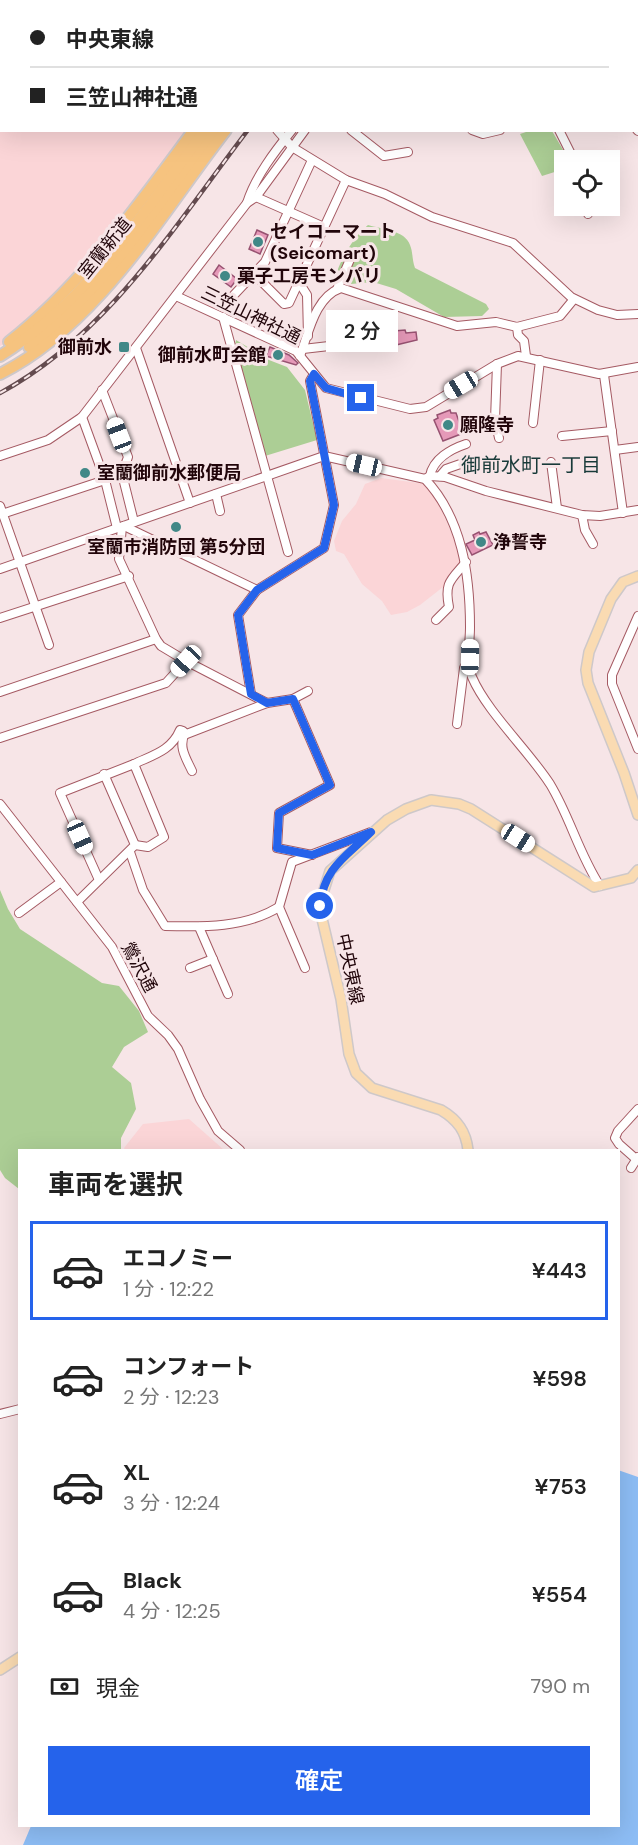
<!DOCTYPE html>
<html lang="ja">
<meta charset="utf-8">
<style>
:root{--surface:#fff;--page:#f2f2f2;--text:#222;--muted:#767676;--line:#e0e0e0;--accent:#2563eb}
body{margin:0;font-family:"DM Sans","Noto Sans JP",sans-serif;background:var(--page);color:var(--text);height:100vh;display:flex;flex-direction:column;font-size:22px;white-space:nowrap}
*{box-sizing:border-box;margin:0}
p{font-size:20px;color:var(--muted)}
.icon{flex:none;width:33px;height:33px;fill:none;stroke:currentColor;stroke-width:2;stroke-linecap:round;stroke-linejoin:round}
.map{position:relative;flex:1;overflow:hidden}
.drawer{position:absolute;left:18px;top:1149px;width:602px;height:678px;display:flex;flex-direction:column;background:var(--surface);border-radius:0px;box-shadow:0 6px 24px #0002}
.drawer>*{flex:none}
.guide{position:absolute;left:0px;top:0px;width:639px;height:132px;box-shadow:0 6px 24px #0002;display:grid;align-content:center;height:132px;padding:0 30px;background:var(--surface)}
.fabs{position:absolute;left:554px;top:150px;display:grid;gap:12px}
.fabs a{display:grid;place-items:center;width:66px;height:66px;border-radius:0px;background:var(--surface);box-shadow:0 6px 24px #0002;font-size:30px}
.end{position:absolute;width:27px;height:27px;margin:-14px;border:8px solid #2563eb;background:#fff;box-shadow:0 0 0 3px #fff}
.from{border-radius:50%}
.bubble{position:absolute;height:42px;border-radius:0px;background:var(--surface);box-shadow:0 6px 24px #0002;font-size:20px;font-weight:600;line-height:42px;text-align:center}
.car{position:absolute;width:18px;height:36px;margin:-18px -9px;border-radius:8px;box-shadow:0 0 4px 2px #0007;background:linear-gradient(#fff 24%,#345 0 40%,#fff 0 76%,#345 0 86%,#fff 0)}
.guide b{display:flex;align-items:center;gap:21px;height:57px;font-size:22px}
.guide b+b{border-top:2px solid var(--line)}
.guide i{width:15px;height:15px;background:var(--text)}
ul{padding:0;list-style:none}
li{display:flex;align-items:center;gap:18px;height:99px;margin:0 12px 9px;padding:0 18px;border:3px solid transparent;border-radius:0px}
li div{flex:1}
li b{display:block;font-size:22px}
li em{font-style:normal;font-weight:600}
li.active{border-color:var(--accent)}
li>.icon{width:54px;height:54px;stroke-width:1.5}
h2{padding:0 30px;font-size:27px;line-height:72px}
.pay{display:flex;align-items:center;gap:15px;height:66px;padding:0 30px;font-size:22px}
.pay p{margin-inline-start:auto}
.button{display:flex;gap:12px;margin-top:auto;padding:12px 30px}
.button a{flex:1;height:69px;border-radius:0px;background:var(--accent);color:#fff;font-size:24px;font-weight:600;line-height:69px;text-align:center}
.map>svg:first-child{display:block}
.built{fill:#fbd5d7}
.green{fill:#acce95}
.water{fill:#8dbdf5}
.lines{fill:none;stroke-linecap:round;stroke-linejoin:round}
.stream{stroke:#8dbdf5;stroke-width:2}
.building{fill:#e599b8;stroke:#975271;stroke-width:1.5}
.minor-casing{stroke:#a55a63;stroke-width:10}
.major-casing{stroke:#cec8c9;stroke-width:12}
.highway-casing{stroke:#cec8c9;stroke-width:14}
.minor{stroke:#fff;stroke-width:8}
.major{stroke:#fadbb2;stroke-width:9}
.highway{stroke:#f6c37f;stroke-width:10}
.rail-casing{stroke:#644b4f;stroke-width:4.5}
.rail{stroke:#f7e5e7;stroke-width:2;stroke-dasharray:7;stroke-linecap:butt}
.route{stroke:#2563eb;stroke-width:8}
.poi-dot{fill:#418887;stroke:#f7e5e7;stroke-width:2}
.labels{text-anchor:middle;stroke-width:6;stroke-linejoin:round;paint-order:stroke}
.poi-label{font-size:18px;font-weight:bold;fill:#21050a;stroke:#f7e5e7;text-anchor:start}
.street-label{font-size:18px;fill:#21050a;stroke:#f7e5e7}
.neighbourhood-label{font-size:20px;fill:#183a39;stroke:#f7e5e7}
</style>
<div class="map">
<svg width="638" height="1845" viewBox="0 0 638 1845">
<rect width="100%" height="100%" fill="#f7e5e7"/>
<!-- built -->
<g class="built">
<path d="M0,0H298L2,2V130L195,131L85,271L23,334L0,346Z"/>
<path d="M381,478L426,484L435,495L451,532L461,562L443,587L420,605L407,612L391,615L382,601L362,584L344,554L336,551L334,541L342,521L356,504L365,484Z"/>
<path d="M189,1119L224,1150H125L124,1148L143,1124Z"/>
</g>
<!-- green -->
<g class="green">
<path d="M529,131H552L569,160H564V169L542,176L520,134Z"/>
<path d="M368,225C381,229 405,230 410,245C413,252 412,260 415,268L486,304L489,309L482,316L444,317L396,289L373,282L351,284L335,282C336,265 354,236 368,225Z"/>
<path d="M236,340L269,360L287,367L305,390L317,440L265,456L235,345Z"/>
<path d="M0,890L8,909L20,929L102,983L119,986L139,1011L148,1032L124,1047L112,1067L131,1083L136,1109L121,1138V1150H20L19,1189L5,1178L0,1170Z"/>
</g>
<!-- water -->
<path class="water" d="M618,1470L638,1477V1845H23L31,1826H618Z"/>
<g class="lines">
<!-- stream -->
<path class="stream" d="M352,2L353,0"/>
</g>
<!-- building -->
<g class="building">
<path d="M257,230L268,235L260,254L249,249Z"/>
<path d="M219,265L237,279L231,287L213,274Z"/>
<path d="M405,330L406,333L416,332L417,340L396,345V341H393L394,331Z"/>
<path d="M270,347L289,355L298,363L296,365L266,356Z"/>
<path d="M450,410L451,413H456L462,430L460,431L461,434L443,441L434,420L438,418L437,415Z"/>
<path d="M479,532L480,534L486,532L493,545L472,555L466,544L475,540L473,535Z"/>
</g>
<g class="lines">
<!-- minor casing -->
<g class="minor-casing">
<g id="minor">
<path d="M505,0L506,2"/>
<path d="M556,0L557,2"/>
<path d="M403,2L405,0"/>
<path d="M277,130L292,147L346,180L385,194L432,217L513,243L571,297L598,310L617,315L638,314"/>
<path d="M351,130L384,156L408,152"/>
<path d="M472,130L483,134L500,130"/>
<path d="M559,130L574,160"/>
<path d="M637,130L638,131"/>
<path d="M256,197L324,227"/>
<path d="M247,203C255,177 275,151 292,130"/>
<path d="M586,206L588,214"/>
<path d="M256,271L260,280L284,304L289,303L346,180"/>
<path d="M300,284L307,295L308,336"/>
<path d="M337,289L352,255"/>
<path d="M176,296L296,351L326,388L410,409L426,407L497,364L518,356L599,374L638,367"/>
<path d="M231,298L265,262L312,160"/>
<path d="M223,317L288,552"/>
<path d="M517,327L518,335L524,341L526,356"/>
<path d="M136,348L190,503"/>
<path d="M303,349L329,346"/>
<path d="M300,356C309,332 315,297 341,288L457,326L496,322L517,327L560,316L574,299"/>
<path d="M497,364L495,420L499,438"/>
<path d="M604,375L623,513"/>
<path d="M102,390L128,457L122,474L134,522"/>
<path d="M82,417L105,480L117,528"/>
<path d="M533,423L540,360"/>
<path d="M562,436L612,431"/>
<path d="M615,450L638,447"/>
<path d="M0,456L48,440L82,417L247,203L256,197L305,130"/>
<path d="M551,462L557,508"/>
<path d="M430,476C433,459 451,449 466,444"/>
<path d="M440,476L446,469L466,462"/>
<path d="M425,479L430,476L445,477L486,491L582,515L600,516L638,510"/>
<path d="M216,494L220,511"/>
<path d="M0,506L49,645"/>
<path d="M2,514L105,480"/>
<path d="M582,515L585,530L593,544"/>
<path d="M124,526L257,590"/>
<path d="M122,527L119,559L156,639L161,646L186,661"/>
<path d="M0,569L324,456L425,479C462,518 470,575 470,627C470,643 466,663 472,677C487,712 528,750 550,784C570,817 579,854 600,886"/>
<path d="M638,616L612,675V684L638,749"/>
<path d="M0,618L129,576"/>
<path d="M436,620L449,607C444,582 451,580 466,562"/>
<path d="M0,692L156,639"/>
<path d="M251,694L238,615L257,590L324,548L334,505L310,381L314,374"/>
<path d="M293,699L308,691"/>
<path d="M457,724L464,668L468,660"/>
<path d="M184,735L267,703L293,699L330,785L279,813L277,848L312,855"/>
<path d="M0,738L166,683L186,661L267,703"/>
<path d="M134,764C153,755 171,751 180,730L183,731L185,733C178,747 186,758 192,771"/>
<path d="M0,804L112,947L148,1016L168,1035L178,1049L200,1099L218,1131L240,1150"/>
<path d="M130,852L143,890L165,926C204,927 245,928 279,907"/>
<path d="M99,880L60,793L134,764L164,837L148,847L135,845"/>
<path d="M77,902L135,845L104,774"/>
<path d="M19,913L61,882"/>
<path d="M199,927L228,994"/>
<path d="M190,968L213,959"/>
<path d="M305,968L279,907L292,862L371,832"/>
<path d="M636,1159L619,1144L615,1138L618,1131L638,1109"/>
<path d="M631,1168L638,1157"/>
<path d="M0,1414L20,1409"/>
</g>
</g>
<!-- major casing -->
<g class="major-casing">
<g id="major">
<path d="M638,576L623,582L611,599L589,652L586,670L588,683L624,773L638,815"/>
<path d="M468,1150C466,1132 458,1120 441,1110L372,1088L356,1073L349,1054L341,999L319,906L330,871L387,820L406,809L431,800L459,804L471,809L594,887L631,878L638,870"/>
<path d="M0,1670L20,1657"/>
</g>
</g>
<!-- highway casing -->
<g class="highway-casing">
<g id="highway">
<path d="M292,2L293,0"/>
<path d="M303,2L304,0"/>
<path d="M314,2L315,0"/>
<path d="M324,2L325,0"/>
<path d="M9,342C84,283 137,206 194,130"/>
<path d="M29,347C106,290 160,207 216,130"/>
<path d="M0,356C87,302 145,211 205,130"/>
<path d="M0,374C98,325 161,214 226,130"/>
</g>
</g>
<!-- minor -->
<use href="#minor" class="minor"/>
<!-- major -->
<use href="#major" class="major"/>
<!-- highway -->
<use href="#highway" class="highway"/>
<!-- rail casing -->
<g class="rail-casing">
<g id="rail">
<path d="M277,2L278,0"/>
<path d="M348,2L349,0"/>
<path d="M0,10H2"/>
<path d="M0,393C108,335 175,225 248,130"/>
</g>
</g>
<!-- rail -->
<use href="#rail" class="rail"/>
</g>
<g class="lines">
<!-- route -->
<path class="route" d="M320,906C324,867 346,857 371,832L312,855L277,848L279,813L330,785L293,699L267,703L251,694L238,615L257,590L324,548L334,505L310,381L314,374L326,388L361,398"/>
</g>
<!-- markers -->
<g class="poi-dot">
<circle cx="258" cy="242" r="6"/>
<circle cx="225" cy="276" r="6"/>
<rect x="118" y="341" width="12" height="12" rx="3"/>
<circle cx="278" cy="355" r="6"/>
<circle cx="448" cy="425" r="6"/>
<circle cx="85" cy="473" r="6"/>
<circle cx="176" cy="527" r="6"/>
<circle cx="481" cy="542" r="6"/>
</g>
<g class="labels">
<!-- poi labels -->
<g class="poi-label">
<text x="270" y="238">セイコーマート<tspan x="270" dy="21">(Seicomart)</tspan></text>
<text x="237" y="282">菓子工房モンパリ</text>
<text x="112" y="353" text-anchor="end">御前水</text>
<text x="266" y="361" text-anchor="end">御前水町会館</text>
<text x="460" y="431">願隆寺</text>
<text x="97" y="479">室蘭御前水郵便局</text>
<text x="493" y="548">浄誓寺</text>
<text x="176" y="553" text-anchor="middle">室蘭市消防団 第5分団</text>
</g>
<!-- street labels -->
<g class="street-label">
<text transform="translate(105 248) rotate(-51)" y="6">室蘭新道</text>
<text transform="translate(251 315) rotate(26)" y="6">三笠山神社通</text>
<text transform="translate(139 967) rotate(62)" y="6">鶯沢通</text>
<text transform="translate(350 969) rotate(78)" y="6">中央東線</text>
</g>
<!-- neighbourhood labels -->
<g class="neighbourhood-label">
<text x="531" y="472">御前水町一丁目</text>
</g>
</g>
</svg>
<div class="fabs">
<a><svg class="icon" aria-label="locate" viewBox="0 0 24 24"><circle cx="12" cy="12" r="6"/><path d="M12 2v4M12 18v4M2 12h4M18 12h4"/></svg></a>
</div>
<i class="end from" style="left:320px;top:906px"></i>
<i class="end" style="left:361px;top:398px"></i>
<div class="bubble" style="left:326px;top:310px;width:72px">2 分</div>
<i class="car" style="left:461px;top:385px;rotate:239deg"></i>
<i class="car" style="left:119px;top:435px;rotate:339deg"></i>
<i class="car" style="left:364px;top:465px;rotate:283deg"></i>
<i class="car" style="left:470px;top:657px;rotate:1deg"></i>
<i class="car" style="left:186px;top:661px;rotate:223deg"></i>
<i class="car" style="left:80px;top:837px;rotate:156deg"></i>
<i class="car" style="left:518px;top:838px;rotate:122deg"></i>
<div class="guide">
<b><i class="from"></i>中央東線</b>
<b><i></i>三笠山神社通</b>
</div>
<section class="drawer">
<h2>車両を選択</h2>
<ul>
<li class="active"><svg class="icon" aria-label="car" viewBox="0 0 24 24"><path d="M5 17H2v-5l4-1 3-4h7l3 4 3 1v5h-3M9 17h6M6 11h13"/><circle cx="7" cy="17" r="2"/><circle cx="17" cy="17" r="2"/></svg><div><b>エコノミー</b><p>1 分 · 12:22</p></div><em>¥443</em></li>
<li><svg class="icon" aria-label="car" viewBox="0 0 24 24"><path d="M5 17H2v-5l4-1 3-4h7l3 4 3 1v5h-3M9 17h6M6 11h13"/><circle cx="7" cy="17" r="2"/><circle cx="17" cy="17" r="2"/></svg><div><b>コンフォート</b><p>2 分 · 12:23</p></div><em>¥598</em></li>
<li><svg class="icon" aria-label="car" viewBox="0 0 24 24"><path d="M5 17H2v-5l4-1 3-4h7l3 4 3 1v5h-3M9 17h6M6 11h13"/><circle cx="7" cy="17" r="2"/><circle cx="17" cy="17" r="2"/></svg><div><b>XL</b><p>3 分 · 12:24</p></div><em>¥753</em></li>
<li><svg class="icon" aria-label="car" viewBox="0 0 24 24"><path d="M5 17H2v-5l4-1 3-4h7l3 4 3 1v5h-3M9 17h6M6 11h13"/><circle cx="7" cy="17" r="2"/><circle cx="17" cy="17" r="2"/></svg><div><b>Black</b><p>4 分 · 12:25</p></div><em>¥554</em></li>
</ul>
<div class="pay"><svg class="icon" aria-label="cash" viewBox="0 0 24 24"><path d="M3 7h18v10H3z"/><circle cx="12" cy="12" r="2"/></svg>現金<p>790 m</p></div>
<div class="button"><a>確定</a></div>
</section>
</div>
